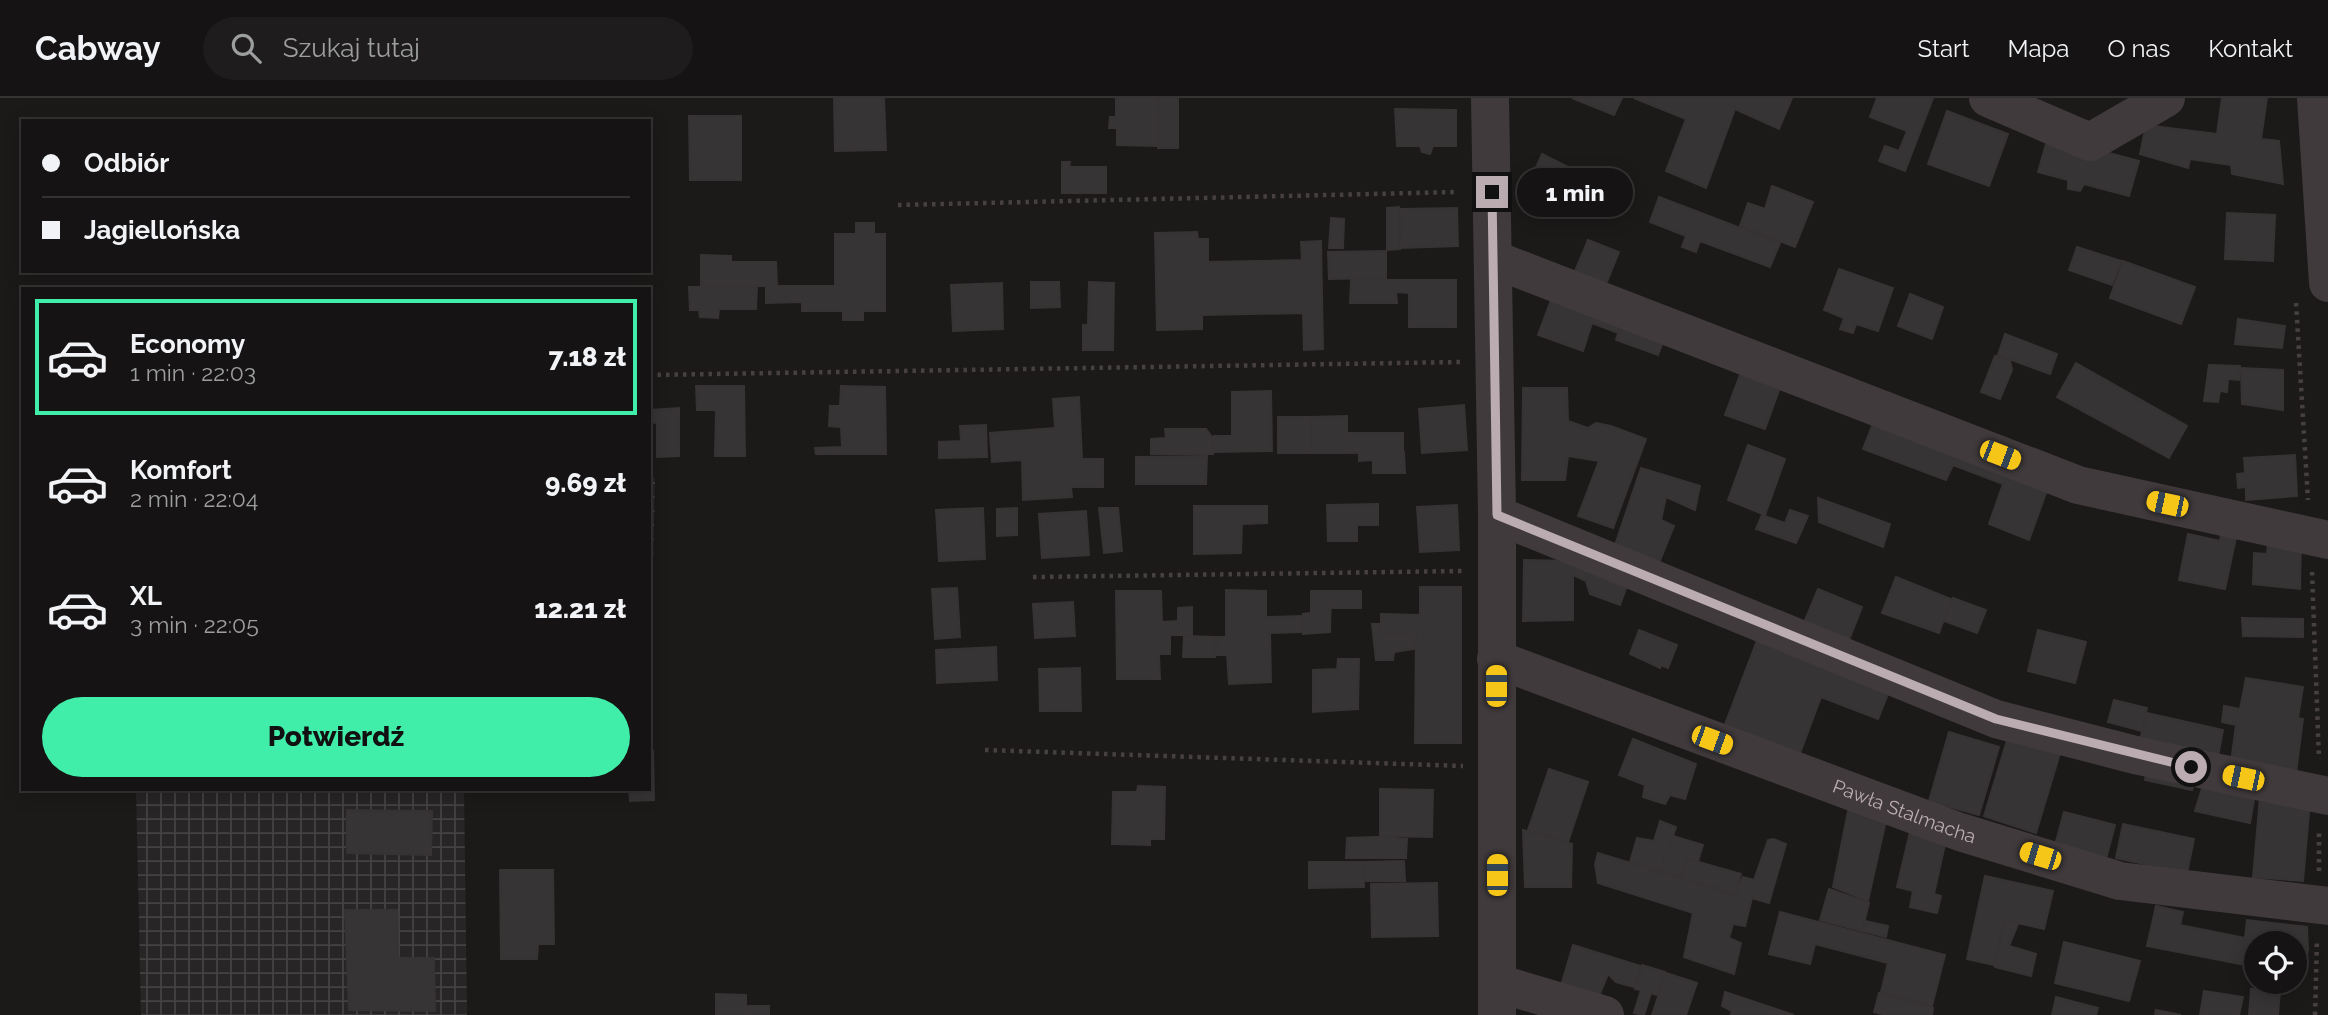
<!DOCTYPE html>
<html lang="pl">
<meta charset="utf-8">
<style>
:root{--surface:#151313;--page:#1e1c1c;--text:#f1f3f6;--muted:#9d9ea0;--line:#343233;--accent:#40eda9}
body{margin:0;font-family:Raleway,sans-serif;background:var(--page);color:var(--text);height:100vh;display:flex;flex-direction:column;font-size:26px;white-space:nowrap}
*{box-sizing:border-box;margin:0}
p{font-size:23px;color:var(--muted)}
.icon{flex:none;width:38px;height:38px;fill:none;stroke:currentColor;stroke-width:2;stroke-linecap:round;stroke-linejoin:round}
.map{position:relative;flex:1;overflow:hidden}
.side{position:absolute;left:21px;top:189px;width:630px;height:504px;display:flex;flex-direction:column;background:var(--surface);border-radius:0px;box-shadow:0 4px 18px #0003,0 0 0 2px var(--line)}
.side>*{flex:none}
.top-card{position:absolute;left:21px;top:21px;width:630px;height:154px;border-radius:0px;box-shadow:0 4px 18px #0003,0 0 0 2px var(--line);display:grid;align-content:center;height:154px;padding:0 21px;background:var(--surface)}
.fabs{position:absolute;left:2244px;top:833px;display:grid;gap:14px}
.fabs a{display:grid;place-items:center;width:63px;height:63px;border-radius:50%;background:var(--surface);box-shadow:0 4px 18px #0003,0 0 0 2px var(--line);font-size:35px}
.end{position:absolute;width:32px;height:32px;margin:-16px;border:9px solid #bbacb1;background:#111;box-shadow:0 0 0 4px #111}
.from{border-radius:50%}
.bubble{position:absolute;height:49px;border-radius:24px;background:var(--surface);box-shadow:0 4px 18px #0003,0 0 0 2px var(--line);font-size:23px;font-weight:800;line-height:49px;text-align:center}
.car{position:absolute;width:21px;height:42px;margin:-21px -10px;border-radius:9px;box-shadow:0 0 5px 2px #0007;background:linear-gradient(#f5c518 24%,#345 0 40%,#f5c518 0 76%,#345 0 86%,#f5c518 0)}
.top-card b{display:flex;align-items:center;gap:24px;height:66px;font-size:26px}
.top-card b+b{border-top:2px solid var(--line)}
.top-card i{width:18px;height:18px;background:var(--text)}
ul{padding:12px 0 0;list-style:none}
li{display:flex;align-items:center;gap:21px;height:116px;margin:0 14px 10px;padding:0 7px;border:4px solid transparent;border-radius:0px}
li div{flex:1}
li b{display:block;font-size:26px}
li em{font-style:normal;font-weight:800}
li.selected{border-color:var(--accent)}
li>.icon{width:63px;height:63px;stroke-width:1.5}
.button{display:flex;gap:14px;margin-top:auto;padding:14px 21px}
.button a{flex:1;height:80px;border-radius:42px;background:var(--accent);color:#111;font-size:28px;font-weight:800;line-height:80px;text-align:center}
header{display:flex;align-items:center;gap:42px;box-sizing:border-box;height:98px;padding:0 35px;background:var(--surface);border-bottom:2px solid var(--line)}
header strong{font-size:33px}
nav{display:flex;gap:38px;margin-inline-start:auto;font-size:24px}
.search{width:490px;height:63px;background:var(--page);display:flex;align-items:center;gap:18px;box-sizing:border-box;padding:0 24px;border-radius:38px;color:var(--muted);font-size:26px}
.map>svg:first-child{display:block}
.industrial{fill:url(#industrial-grid)}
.building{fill:#373435;stroke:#373334;stroke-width:2}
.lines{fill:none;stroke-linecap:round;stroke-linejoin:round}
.path{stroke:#474043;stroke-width:4.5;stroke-dasharray:3.5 5;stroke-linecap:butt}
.minor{stroke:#403a3c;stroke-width:38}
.route{stroke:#bbacb1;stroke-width:9}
.labels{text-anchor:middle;stroke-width:7;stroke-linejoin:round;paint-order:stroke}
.street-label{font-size:19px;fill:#bbacb1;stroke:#171414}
</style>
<header>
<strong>Cabway</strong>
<div class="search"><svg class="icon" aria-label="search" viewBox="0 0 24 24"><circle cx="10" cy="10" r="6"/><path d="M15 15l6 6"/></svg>Szukaj tutaj</div>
<nav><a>Start</a><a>Mapa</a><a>O nas</a><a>Kontakt</a></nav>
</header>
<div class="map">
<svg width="2328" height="917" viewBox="0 0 2328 917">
<defs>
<pattern id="industrial-grid" width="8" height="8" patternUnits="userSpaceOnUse" patternTransform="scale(1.75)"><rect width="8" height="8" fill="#282526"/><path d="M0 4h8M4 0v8" fill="none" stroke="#454243"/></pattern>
</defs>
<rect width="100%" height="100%" fill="#1c1919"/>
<!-- industrial -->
<g class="industrial">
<path d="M649,379L655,380L649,656Z"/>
<path d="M136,691H464L467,917H141Z"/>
</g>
<!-- building -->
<g class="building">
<path d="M834,0H884L886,52L835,53Z"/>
<path d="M1116,0H1158L1157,48L1117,47V30H1109L1110,19H1116Z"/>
<path d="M1159,0H1178V50H1158Z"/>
<path d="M1572,0H1622L1614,17Z"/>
<path d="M1634,0H1792L1779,31L1735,11L1706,90L1666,73L1686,21Z"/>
<path d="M1877,0H1933L1905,73L1879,63L1885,48L1899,53L1907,33L1870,19Z"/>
<path d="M2222,0H2267L2261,41L2279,43L2283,86L2232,76L2231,67L2190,61L2188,70L2140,56L2146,27L2217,36Z"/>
<path d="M1395,11L1456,12V48H1433L1430,56L1422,54L1420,48H1397Z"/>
<path d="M1947,13L2008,36L1989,88L1928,66Z"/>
<path d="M689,18H741V82H690Z"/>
<path d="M2048,39L2139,63L2129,98L2084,86L2080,93L2068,91V82L2038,74Z"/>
<path d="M1542,56L1592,81L1596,78L1622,87L1615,106L1597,99L1593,100L1588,113L1571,110L1526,91Z"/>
<path d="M1062,64H1070L1069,69H1106V95H1062Z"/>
<rect x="649" y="77" width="3" height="22"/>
<path d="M1772,88L1813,104L1795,149L1740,128L1748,105L1765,111Z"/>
<path d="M1659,99L1780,145L1770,169L1700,143L1696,154L1682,149L1686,138L1650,124Z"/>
<path d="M1399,109L1400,151L1387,152V110Z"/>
<path d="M1457,110L1458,148L1401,150L1400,111Z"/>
<path d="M2227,115L2275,117L2273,163L2225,161Z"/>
<path d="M1331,120L1344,121L1343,150H1329Z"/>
<path d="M856,125H874V136H885V213H863V222H843V213H802V204L766,205V188H835V136H856Z"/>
<path d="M1197,134L1198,141H1208V164L1302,162L1301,144L1321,143L1323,251L1304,252L1303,215L1202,217V231L1157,232L1155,135Z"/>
<path d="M1588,142L1619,154L1604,191L1573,178Z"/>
<path d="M2077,149L2121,163L2112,187L2069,172Z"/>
<path d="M1386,153V180L1329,181L1328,154Z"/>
<path d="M701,157L731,158V188H701Z"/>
<path d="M2123,163L2195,189L2181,226L2110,200Z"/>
<path d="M731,164H776L777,188H731Z"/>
<path d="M1839,171L1893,190L1878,233L1856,226L1853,235L1840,231L1844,220L1824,212Z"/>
<path d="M1351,182H1456V229H1409V195L1396,194L1397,205H1350Z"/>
<path d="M1031,184H1059L1060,209L1031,210Z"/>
<path d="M1089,184L1114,185L1113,252H1083V227H1088Z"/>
<path d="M1002,185L1003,231L953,233L951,187Z"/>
<path d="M689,189H757L756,211H719L718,220L700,219L699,212H690Z"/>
<path d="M1554,194L1622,218L1618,235L1592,225L1583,253L1538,237Z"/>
<path d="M1910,196L1943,209L1932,241L1898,228Z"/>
<path d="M1624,217L1667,233L1658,257L1616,242Z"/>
<path d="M2238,221L2285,228L2282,250L2235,246Z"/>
<path d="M2005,236L2057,256L2050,276L1998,257Z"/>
<path d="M1995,258L2010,263L2012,272L2000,301L1981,294Z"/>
<path d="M2076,265L2187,328L2169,360L2057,299Z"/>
<path d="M2209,267L2240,268L2239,282L2228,281L2227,294L2220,293L2218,304L2204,303Z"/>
<path d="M1743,269L1782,284L1765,331L1725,317Z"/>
<path d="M2241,270L2283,272V312L2242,306Z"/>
<path d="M696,288H744L745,358H715L716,312H697Z"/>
<path d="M841,288L885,289L886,356H816L815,350L842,349L841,329L829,328L830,308H840Z"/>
<path d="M1523,290H1567L1568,323L1588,330L1596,325L1611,328L1646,341L1613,430L1578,418L1599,363L1568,358L1565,382H1522Z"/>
<path d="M1271,293L1272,353L1214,354V338H1232V294Z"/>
<path d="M1079,299L1082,361H1103V389H1071L1072,399L1023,402L1022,362L992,364L990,335L1055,330L1053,301Z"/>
<path d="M1464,307L1467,352L1422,355L1419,311Z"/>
<path d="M679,310V358L657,359V325L649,324V312Z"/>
<path d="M1347,318V355H1311L1310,319Z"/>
<path d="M1876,318L2050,384L2029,442L1989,426L2003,386L1953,367L1946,382L1863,351Z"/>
<path d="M1278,319H1310L1311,355H1278Z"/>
<path d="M986,327L987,359L939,360V344L961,343L960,328Z"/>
<path d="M1165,331H1206L1212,339L1213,356H1151V341L1166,340Z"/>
<path d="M1347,335H1403V354L1347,355Z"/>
<path d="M1748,347L1785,361L1765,417L1728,402Z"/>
<path d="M1359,354H1404L1405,375H1373V362L1359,363Z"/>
<path d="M2295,357L2297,398L2246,402V389L2238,390L2237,376L2245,375L2244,360Z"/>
<path d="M1207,358L1206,386H1136V359Z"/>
<path d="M1641,370L1700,388L1695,412L1666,399L1661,422L1674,428L1659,465L1614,450Z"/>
<path d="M1818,400L1890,426L1883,449L1819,424Z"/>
<path d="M1378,406V427H1357V443H1328L1327,407Z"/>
<path d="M1457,407L1459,452L1420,454L1417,409Z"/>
<path d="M1194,408H1267V425L1242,426L1241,455L1194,456Z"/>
<path d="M983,410L985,461L939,463L936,412Z"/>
<path d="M1017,410V437L997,438V411Z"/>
<path d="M1099,410H1118L1122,453L1104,455Z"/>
<path d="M1790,412L1808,418L1796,445L1756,431L1762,417L1785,425Z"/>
<path d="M1086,413L1089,457L1042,460L1039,416Z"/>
<path d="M2222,432L2237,435L2225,491L2179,482L2188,436L2220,443Z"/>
<path d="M2269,435L2301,442L2300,491L2253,486L2254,455L2267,456Z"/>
<path d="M1524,462L1575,463L1628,485L1620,507L1590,496L1586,483L1573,477V522L1523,523Z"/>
<path d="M1896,479L1951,501L1939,535L1882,515Z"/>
<path d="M1420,489H1461V645H1415L1416,534H1381V516L1420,517Z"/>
<path d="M957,490L960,539L935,541L932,491Z"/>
<path d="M1818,491L1862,509L1847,547L1803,527Z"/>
<path d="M1226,492L1266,493V519L1301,518L1302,534L1270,535L1271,584L1229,586L1227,557H1215L1217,539H1226Z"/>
<path d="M1116,493H1161L1162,524L1178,523V510L1192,509V537H1170V556H1159L1160,581H1117Z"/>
<path d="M1311,493H1331L1330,534L1303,536V516L1311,515Z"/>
<rect x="1331" y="493" width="30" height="17"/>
<path d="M1953,500L1986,512L1977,535L1944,523Z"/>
<path d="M1073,504L1075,538L1035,540L1033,506Z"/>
<path d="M2242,520L2303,521V539L2243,538Z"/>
<path d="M1372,526H1380V536H1414V551L1394,554L1393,562H1376Z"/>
<path d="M1639,532L1677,547L1668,570L1660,567V570L1630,556Z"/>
<path d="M2038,532L2086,544L2075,585L2028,573Z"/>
<path d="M1184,538L1215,539V559H1183Z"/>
<path d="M1758,540L1890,591L1878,621L1821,599L1799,658L1724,629Z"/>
<path d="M996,549L997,582L937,585L936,552Z"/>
<path d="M1338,561H1359L1358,611L1313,614V572L1337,571Z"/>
<path d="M1080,570L1081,613H1040L1039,571Z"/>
<path d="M2246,580L2303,589L2298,620L2303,621L2296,675L2231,664L2236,627L2222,624L2224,608L2240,611Z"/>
<path d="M2114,602L2147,610L2142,633L2108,624Z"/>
<path d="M2147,615L2223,632L2217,664L2139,646Z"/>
<path d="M1949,634L1999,649L1979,717L1929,703Z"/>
<path d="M2009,636L2061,652L2036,735L1984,718Z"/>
<path d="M1633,641L1696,666L1685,701L1670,697L1665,706L1643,699L1645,687L1619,677Z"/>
<path d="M649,653H653L654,702L630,703L629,691H649Z"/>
<path d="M2148,666L2196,676L2192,692L2145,682Z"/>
<path d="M1549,671L1588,684L1568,744L1528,732Z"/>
<path d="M2204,684L2255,696L2250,725L2195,713Z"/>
<path d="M1138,688L1165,689L1164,741H1150V747L1112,746L1113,694H1137Z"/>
<path d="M1380,691L1433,692L1432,739L1380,738Z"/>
<path d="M2260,699L2310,704L2303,783L2253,779Z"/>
<path d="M347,712L432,713L431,757L347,755Z"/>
<path d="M1848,713L1885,727L1868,803L1833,789Z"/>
<path d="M2064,714L2115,727L2106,761L2055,747Z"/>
<path d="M1660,723L1676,729L1660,773L1630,764L1637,740L1654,743Z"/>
<path d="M2123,726L2194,741L2187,775L2116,760Z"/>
<path d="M1523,732L1572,746L1571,789H1525Z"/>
<path d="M1910,734L1946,742L1934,796L1941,798L1937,815L1910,809L1913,793L1897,789Z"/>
<path d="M1673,738L1703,747L1698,763L1688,761L1681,779L1660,773Z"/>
<path d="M1378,739L1407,741L1406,760H1346L1347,740Z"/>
<path d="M1773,741L1786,746L1769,805L1752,800L1745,828L1733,826L1729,840L1741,845L1734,876L1684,859L1693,815L1598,785L1595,766L1598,755L1735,797L1743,779L1754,782L1768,742Z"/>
<path d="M1688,761L1741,776L1735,796L1681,779Z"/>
<path d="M1404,763L1405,783H1363V764Z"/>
<path d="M1309,764H1363L1364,789L1309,790Z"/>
<path d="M500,772H553L554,846H538L537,861H501Z"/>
<path d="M1985,778L2053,793L2044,831L2004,822L1994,867L1967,861Z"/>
<path d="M1437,785L1438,838L1372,839L1371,786Z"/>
<path d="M1829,791L1869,805L1862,833L1820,822Z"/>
<path d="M2156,808L2183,814L2180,827L2245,840L2247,822L2307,829L2308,852L2303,879L2294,877V845H2256V869L2147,848Z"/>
<path d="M345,812H397L398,860H434L435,913L349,912Z"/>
<path d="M1780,814L1945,857L1932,908L1881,894L1888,865L1815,846L1810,866L1769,856Z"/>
<path d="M2004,822L2018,826L2009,848L2036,856L2031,878L1995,869Z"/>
<path d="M1865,823L1888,828L1886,839L1862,833Z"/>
<path d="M2064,844L2140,863L2129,903L2055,885Z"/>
<path d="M1573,847L1640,868L1634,889L1616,884L1608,876L1597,903L1560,891Z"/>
<path d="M1642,867L1665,874L1657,897L1651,895L1644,917L1634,915L1641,892L1635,891Z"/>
<path d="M1666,875L1697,885L1686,917H1652Z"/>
<path d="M2251,891L2280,893L2278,917H2249Z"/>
<path d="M2204,893L2243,899L2239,917H2200Z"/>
<path d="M1725,894L1794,917H1731L1732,913L1722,908Z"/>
<path d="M1879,895L1933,910L1932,917H1886L1874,914Z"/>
<path d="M716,896L746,897V917H716Z"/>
<path d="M2056,899L2098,910L2096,917H2052Z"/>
<rect x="747" y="908" width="22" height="9"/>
<path d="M2156,912L2181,917H2155Z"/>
</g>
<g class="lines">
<!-- path -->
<g class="path">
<path d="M898,107L1457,94"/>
<path d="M2296,205L2308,402"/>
<path d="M649,277L1460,264"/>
<path d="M2312,474L2319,661"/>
<path d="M1033,479L1462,473"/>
<path d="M985,652L1463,668"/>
<path d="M2319,773V732"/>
<path d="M2315,917L2317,841"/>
</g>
<!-- minor -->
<g class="minor">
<path d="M1490,0L1497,417V917"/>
<path d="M1988,0L2090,44L2166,0"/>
<path d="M2316,0L2328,185"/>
<path d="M1493,161L2078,387L2328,442"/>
<path d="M1497,417L1996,621L2139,658L2328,698"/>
<path id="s1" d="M1496,561L1960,734L2120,783L2328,808"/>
<path d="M1497,885L1605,917"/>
</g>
</g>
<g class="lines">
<!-- route -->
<path class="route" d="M1492,94L1497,417L1996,621L2191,669"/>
</g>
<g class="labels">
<!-- street labels -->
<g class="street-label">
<text dy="7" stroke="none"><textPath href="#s1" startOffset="436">Pawła Stalmacha</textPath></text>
</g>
</g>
</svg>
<div class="fabs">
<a><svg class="icon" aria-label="locate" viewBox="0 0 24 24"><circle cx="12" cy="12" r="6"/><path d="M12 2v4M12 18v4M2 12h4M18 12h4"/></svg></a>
</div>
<i class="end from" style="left:2191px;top:669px"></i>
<i class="end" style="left:1492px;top:94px"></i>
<div class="bubble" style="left:1517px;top:70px;width:116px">1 min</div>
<i class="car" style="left:2000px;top:357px;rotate:111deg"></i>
<i class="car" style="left:2167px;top:406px;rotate:282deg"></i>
<i class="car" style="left:1496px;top:588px;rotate:0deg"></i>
<i class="car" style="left:1712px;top:642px;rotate:110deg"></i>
<i class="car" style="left:2243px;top:680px;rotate:282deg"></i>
<i class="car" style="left:2040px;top:758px;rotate:287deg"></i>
<i class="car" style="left:1497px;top:777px;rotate:0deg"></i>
<div class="top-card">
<b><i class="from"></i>Odbiór</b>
<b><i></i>Jagiellońska</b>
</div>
<section class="side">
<ul>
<li class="selected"><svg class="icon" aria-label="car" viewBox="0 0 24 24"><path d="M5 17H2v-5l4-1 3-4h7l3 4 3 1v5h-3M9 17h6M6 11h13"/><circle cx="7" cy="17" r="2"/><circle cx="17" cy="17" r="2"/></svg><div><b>Economy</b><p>1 min · 22:03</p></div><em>7.18 zł</em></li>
<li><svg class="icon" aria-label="car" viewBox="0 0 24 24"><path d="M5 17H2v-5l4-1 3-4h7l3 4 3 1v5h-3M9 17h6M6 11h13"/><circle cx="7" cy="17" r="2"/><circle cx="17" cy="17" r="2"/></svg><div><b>Komfort</b><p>2 min · 22:04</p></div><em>9.69 zł</em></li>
<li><svg class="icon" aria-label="car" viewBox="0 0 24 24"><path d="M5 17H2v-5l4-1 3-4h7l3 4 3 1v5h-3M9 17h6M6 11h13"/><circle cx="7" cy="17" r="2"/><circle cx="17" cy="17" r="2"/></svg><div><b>XL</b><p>3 min · 22:05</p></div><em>12.21 zł</em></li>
</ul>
<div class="button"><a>Potwierdź</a></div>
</section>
</div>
